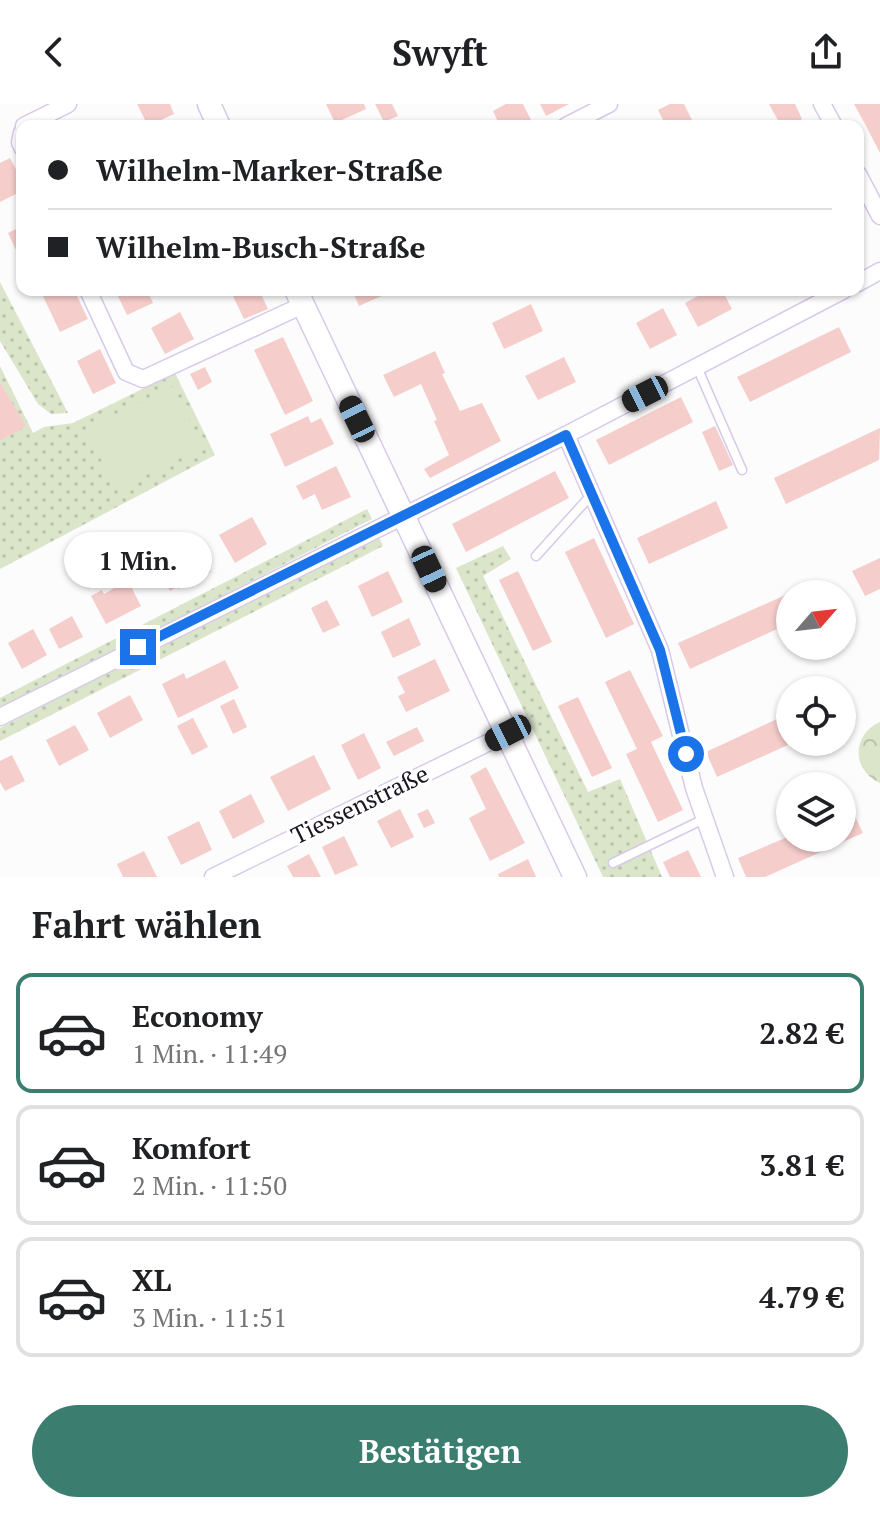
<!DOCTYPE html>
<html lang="de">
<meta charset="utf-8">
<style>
:root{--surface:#fff;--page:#f6f6f6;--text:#202124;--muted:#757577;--line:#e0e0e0;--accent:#3b7e70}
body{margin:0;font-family:"PT Serif",serif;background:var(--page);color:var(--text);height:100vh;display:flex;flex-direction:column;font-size:30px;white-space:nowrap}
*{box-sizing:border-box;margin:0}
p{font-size:26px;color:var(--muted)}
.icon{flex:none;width:44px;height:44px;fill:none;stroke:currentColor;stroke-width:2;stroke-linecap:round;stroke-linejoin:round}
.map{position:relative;height:773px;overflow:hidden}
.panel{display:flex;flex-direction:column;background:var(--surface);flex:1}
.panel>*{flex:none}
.banner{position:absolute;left:16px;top:16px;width:848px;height:176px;border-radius:16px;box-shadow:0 2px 6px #0004;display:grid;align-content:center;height:176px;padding:0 32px;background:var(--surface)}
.needle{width:52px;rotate:62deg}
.tools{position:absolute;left:776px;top:476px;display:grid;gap:16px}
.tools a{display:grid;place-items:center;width:80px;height:80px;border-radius:50%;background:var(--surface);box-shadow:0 2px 6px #0004;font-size:40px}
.end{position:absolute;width:36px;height:36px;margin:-18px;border:10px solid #1a73e8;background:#fff;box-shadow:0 0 0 4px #fff}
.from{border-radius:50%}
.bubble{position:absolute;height:56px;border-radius:28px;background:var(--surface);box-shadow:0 2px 6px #0004;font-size:26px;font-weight:700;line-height:56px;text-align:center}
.car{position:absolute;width:24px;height:48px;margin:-24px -12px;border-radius:10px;box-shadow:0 0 6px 2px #0007;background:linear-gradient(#222 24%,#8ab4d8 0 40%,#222 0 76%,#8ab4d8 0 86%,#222 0)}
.banner b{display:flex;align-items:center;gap:28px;height:76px;font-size:30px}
.banner b+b{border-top:2px solid var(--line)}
.banner i{width:20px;height:20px;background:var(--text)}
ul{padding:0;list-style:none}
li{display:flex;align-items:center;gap:24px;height:120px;margin:0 16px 12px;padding:0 16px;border:4px solid var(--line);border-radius:16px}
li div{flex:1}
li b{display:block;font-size:30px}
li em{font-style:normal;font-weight:700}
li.on{border-color:var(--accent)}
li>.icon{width:72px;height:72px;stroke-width:1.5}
h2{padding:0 32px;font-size:36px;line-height:96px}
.primary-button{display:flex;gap:16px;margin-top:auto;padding:16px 32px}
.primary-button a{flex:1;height:92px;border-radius:48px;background:var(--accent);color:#fff;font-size:32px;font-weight:700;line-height:92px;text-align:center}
header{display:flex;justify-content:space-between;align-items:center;height:104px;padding:0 32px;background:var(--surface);font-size:36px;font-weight:700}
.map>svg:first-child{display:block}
.grass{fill:url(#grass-dots)}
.forest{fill:url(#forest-crowns)}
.pitch{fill:#dae5ca}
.building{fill:#f5cdcb}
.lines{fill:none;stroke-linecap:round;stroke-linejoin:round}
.lane-casing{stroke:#d7cae9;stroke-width:11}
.street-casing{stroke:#d7cae9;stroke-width:19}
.secondary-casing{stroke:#d7cae9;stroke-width:25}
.lane{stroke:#fff;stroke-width:8}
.street{stroke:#fff;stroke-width:16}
.secondary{stroke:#fff;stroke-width:22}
.route{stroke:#1a73e8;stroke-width:10}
.labels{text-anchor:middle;stroke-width:7;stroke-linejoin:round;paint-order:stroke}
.street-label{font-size:24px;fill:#1b1621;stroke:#fff}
</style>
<header><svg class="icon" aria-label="back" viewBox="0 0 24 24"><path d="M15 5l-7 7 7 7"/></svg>Swyft<svg class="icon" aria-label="share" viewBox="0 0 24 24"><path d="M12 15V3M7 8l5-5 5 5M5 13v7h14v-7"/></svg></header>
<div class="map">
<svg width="880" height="773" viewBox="0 0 880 773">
<defs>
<pattern id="grass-dots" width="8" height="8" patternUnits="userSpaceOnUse" patternTransform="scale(2)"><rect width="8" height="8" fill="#dae5ca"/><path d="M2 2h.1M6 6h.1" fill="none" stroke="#bac4ad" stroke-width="1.8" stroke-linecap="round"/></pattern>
<pattern id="forest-crowns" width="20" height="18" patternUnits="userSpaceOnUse" patternTransform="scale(2)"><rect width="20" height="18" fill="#dae5ca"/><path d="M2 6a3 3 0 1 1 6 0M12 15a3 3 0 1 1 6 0" fill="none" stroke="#bac4ad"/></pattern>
</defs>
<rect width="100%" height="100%" fill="#fcfcfc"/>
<!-- grass -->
<g class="grass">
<path d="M0,178L68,309L51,310L38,300L0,237Z"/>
<path d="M0,262L33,329L44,323L73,319L175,269L215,351L0,465V337L25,322L0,278Z"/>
<path d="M367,405L372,415L0,606V594Z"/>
<path d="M378,431L383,442L0,637V624Z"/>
<path d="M503,442L511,455L483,472L588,688L620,675L662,773H603L456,464Z"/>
</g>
<!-- forest -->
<path class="forest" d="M880,618V679C851,666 852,630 880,618Z"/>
<!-- pitch -->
<path class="pitch" d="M173,282L203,343L116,386L86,325Z"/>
<!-- building -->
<g class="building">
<path d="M137,0H170L174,10L148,22Z"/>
<path d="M326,0H364L366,5L335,19Z"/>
<path d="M375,0H392L398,12L384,18Z"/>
<path d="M506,0H523L533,20L500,22L493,7Z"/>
<path d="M540,0H569L546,12Z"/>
<path d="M670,0H684L695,22H666L658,6Z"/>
<path d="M769,0H795L802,15L789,22H781Z"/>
<path d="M854,0H880V49L865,20Z"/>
<path d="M10,54L22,77V87L0,98V59Z"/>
<path d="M22,122V159L8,129Z"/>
<path d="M46,186H74L88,215L60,228L41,188Z"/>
<path d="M115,186H147L153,199L127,211Z"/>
<path d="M240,186H259L268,205L244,215L232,190Z"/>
<path d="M352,186H384L386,190L359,202Z"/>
<path d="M709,186H722L732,205L698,223L685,199Z"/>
<path d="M531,200L543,227L504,245L492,219Z"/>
<path d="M663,204L677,231L650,245L636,219Z"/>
<path d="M180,208L194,235L165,250L151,224Z"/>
<path d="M839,223L851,248L750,298L737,273Z"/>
<path d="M283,233L313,297L285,311L254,246Z"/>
<path d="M100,245L116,279L93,290L77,257Z"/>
<path d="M435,247L445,269L442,270L460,307L482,299L501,337L430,374L424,365L449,351L434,317L437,316L421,280L394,293L383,271Z"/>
<path d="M564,253L576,278L538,296L525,272Z"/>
<path d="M205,263L212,278L198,286L190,270Z"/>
<path d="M0,278L26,322L0,337Z"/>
<path d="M681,293L693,318L609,361L596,336Z"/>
<path d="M308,312L311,319L321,314L334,340L285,363L270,330Z"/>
<path d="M715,322L733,361L719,367L702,328Z"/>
<path d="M880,324L879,356L786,400L774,374Z"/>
<path d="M336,362L351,393L322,406L315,390L303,396L296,382Z"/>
<path d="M555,367L569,394L466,448L452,420Z"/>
<path d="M716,397L728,424L649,460L637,434Z"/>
<path d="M252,413L267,440L235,459L219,431Z"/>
<path d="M594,434L634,520L606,534L565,448Z"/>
<path d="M197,441L211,468L178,485L177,483L170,487L162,472L170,467L165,458Z"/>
<path d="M880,454V485L865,492L852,467Z"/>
<path d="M388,467L403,498L372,513L358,482Z"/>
<path d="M518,467L552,538L533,547L499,476Z"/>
<path d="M126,473L141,502L106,520L91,492L102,486L104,490L116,483L114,480Z"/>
<path d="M790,489V519L690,565L678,539Z"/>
<path d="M327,496L340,521L323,529L311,504Z"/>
<path d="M72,512L83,533L59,545L49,525Z"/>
<path d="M409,514L421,541L393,554L381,528Z"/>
<path d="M33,525L47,551L22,565L8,539Z"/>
<path d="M435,555L450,587L406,608L398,592L405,589L397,573Z"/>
<path d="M225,556L239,584L178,614L162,580L184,569L186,575Z"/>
<path d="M630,566L663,632L651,638L683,706L658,718L626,650L637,645L605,578Z"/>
<path d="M130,591L143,616L110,634L97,609Z"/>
<path d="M578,593L612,664L592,673L558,602Z"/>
<path d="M234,595L247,623L233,630L220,602Z"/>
<path d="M790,609V640L717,673L706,648Z"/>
<path d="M193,614L208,643L192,651L177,622Z"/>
<path d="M75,621L89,646L59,662L46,636Z"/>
<path d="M417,623L424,637L394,652L386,638Z"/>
<path d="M364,629L381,664L358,676L341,641Z"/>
<path d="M12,651L25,677L5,687L0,678V657Z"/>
<path d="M314,651L331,685L288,707L270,673Z"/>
<path d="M486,663L525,739L490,757L469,714L486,705L470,672Z"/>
<path d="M251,690L265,718L233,735L219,707Z"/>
<path d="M851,704L863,729L765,773H746L738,754L790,732V734H842V708Z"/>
<path d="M400,705L414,733L391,744L377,717Z"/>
<path d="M428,705L435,719L424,724L417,710Z"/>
<path d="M199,717L212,746L181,761L167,733Z"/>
<path d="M344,732L358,761L335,771L322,743Z"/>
<path d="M688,746L701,773H670L663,758Z"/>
<path d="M144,747L157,773H123L117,760Z"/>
<path d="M309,750L321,773H293L287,762Z"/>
<path d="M528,755L536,773H499L498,770Z"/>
</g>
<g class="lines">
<!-- lane casing -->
<g class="lane-casing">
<g id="lane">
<path d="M697,263L742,366"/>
<path d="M536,452L593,389"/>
<path d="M613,759L704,715"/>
</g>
</g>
<!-- street casing -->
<g class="street-casing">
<g id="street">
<path d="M822,0L834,22"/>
<path d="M24,22L68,0"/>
<path d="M566,22L609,0"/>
<path d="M22,29L20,38L22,43"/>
<path d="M858,70L880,112"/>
<path d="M858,179L880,167"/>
<path d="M88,186L126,268L143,275L303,201"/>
<path d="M566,331L660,546L694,684L725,773"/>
<path d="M0,613L566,331L844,186"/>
<path d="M213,773L508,629"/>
</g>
</g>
<!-- secondary casing -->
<g class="secondary-casing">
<g id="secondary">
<path d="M209,0L219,22"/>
<path d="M296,186L575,773"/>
</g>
</g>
<!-- lane -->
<use href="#lane" class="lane"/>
<!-- street -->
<use href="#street" class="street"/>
<!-- secondary -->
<use href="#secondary" class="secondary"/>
</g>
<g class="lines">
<!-- route -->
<path class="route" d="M138,543L566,331L660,546L686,650"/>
</g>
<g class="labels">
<!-- street labels -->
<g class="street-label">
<text transform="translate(360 701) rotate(-26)" y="8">Tiessenstraße</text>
</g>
</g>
</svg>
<div class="tools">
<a><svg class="needle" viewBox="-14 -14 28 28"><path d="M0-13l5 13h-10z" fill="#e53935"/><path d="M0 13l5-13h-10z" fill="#757577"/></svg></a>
<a><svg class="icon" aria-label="locate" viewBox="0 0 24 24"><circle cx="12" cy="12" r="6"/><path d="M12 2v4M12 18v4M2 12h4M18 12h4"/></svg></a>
<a><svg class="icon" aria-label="layers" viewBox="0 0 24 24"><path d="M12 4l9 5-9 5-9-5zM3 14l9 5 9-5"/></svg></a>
</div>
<i class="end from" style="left:686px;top:650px"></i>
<i class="end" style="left:138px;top:543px"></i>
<div class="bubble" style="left:64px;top:428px;width:148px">1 Min.</div>
<i class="car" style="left:645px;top:290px;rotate:243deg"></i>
<i class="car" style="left:357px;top:315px;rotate:334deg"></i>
<i class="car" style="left:429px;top:465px;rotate:155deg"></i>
<i class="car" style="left:508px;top:629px;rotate:243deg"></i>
<div class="banner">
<b><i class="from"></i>Wilhelm-Marker-Straße</b>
<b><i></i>Wilhelm-Busch-Straße</b>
</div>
</div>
<section class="panel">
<h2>Fahrt wählen</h2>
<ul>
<li class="on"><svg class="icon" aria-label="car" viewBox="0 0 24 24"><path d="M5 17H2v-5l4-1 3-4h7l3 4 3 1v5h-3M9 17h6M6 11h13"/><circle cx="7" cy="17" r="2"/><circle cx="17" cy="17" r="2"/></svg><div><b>Economy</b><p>1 Min. · 11:49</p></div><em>2.82 €</em></li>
<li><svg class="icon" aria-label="car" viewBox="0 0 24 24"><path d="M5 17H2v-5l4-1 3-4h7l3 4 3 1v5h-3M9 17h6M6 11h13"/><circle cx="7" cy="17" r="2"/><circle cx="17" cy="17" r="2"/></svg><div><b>Komfort</b><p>2 Min. · 11:50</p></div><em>3.81 €</em></li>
<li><svg class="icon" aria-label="car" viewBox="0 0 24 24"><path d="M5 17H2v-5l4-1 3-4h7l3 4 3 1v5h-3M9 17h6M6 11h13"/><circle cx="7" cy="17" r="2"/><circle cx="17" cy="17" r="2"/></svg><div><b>XL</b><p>3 Min. · 11:51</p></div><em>4.79 €</em></li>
</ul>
<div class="primary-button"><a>Bestätigen</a></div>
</section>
